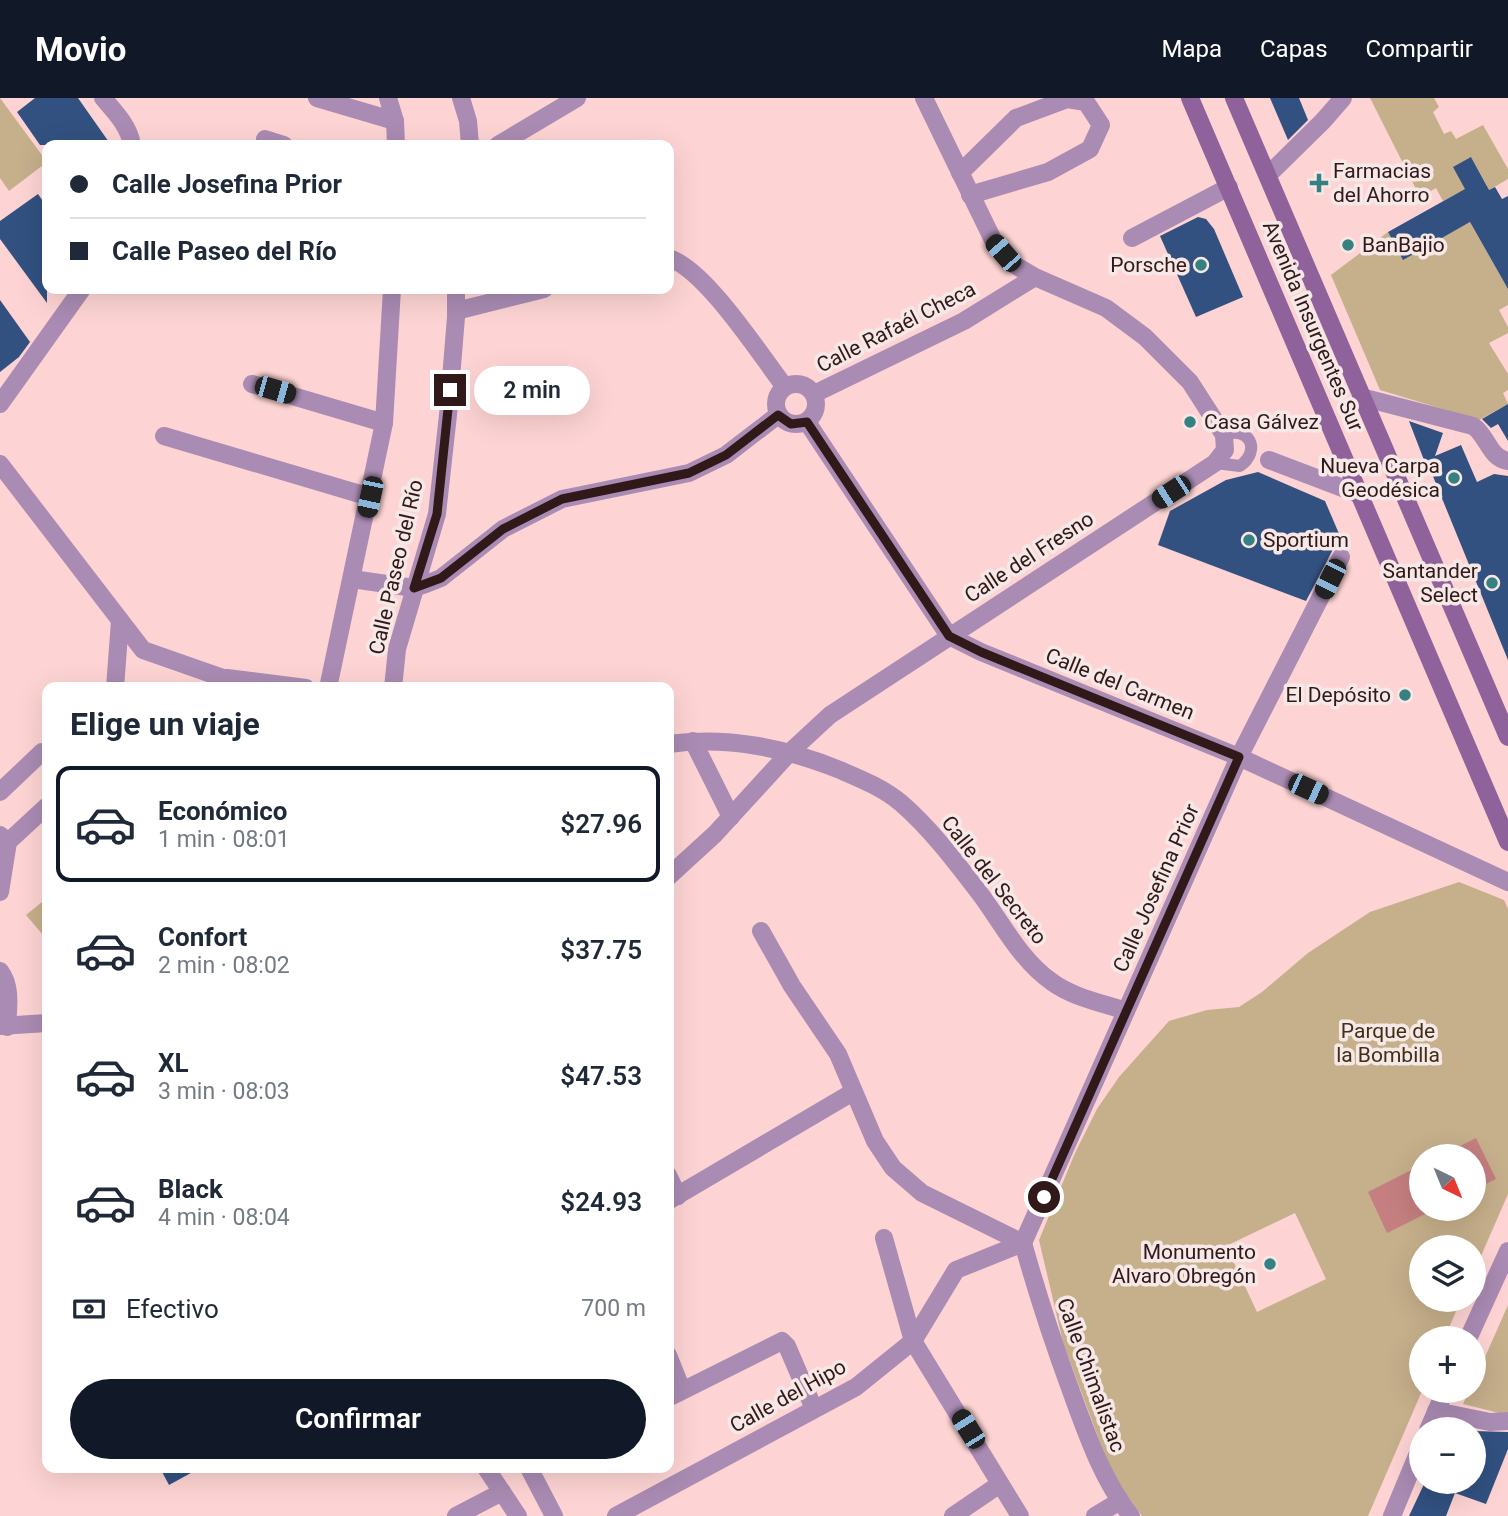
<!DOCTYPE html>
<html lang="es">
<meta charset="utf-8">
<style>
:root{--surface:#fff;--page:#f2f2f3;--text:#1f2937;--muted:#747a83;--line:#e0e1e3;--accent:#111827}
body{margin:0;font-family:Roboto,sans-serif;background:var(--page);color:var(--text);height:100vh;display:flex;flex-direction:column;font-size:26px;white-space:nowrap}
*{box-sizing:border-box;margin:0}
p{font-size:23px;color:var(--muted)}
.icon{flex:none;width:38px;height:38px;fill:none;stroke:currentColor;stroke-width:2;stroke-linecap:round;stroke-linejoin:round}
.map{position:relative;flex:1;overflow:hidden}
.drawer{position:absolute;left:42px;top:584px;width:632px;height:791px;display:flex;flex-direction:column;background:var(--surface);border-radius:14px;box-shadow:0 7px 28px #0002}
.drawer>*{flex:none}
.guide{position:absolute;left:42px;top:42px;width:632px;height:154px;border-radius:14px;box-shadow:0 7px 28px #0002;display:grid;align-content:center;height:154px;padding:0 28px;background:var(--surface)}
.needle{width:46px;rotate:137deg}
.tools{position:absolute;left:1409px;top:1046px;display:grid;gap:14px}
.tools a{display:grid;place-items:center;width:77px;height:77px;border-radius:50%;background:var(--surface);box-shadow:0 7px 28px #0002;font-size:35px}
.end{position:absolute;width:32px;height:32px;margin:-16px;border:9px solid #311919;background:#fff;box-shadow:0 0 0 4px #fff}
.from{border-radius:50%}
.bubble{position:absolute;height:49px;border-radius:24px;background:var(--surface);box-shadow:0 7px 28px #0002;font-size:23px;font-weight:600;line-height:49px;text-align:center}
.car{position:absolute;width:21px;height:42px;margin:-21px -10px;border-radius:9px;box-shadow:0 0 5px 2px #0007;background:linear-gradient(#222 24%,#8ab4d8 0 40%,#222 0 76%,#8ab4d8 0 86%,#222 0)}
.guide b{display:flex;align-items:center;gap:24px;height:66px;font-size:26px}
.guide b+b{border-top:2px solid var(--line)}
.guide i{width:18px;height:18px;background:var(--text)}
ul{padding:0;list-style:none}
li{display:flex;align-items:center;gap:21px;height:116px;margin:0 14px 10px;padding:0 14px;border:4px solid transparent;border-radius:14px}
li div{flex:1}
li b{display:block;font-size:26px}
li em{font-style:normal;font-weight:600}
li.active{border-color:var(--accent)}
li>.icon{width:63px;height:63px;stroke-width:1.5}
h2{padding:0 28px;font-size:32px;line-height:84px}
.pay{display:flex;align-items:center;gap:18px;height:77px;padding:0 28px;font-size:26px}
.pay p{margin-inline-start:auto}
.button{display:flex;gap:14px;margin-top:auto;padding:14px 28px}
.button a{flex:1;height:80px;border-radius:42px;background:var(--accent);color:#fff;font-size:28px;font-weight:600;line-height:80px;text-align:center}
header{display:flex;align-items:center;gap:42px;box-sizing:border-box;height:98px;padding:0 35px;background:var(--accent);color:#fff}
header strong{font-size:33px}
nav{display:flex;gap:38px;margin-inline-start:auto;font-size:24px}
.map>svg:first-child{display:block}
.green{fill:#c6af8b;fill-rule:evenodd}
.water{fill:#c57f80}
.building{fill:#325181}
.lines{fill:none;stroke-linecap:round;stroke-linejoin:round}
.pedestrian{stroke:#aa8bb3;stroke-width:12}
.minor{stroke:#aa8bb3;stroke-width:18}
.tertiary{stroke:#aa8bb3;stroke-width:18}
.secondary{stroke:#8f629c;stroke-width:18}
.route{stroke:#311919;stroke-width:9}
.poi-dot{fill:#378082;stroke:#f7e8e8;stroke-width:2.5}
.labels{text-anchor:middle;stroke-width:7;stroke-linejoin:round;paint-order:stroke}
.poi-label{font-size:21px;fill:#311919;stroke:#f7e8e8;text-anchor:end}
.street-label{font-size:21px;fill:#311919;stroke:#f7e8e8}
.park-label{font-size:21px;fill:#3f2f14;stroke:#f7e8e8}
</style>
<header>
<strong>Movio</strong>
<nav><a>Mapa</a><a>Capas</a><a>Compartir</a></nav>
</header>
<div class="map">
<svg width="1508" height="1418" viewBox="0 0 1508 1418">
<rect width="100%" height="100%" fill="#fdd4d3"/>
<!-- green -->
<g class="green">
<path d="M0,0L47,64L9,93L0,80Z"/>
<path d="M1370,0H1434L1439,9L1433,14L1444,36L1451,33L1456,41L1483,27L1508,71V81L1477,99L1475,95L1487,88L1471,59L1469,97L1464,100L1460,94L1443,103L1436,90L1420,99Z"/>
<path d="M1470,124L1508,191V207L1499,212L1508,229V235L1489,245L1508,276V292L1503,295L1508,306L1479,322L1380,292L1331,177L1388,134L1403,161Z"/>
<path d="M1459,784L1504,802L1508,811V1096L1474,1174V1150H1421V1202H1461L1444,1241H1421L1422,1293L1368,1418H1142L1118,1385L1105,1358L1063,1244L1039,1142L1075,1055L1097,1011L1119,979L1169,923L1207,912L1239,909L1262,894L1308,855L1370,814ZM1421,1059H1474V1111H1421ZM1295,1115L1326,1181L1257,1214L1226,1148Z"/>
<path d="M47,800V833L43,837L26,817Z"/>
<path d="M1508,1207V1314L1499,1315L1463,1306L1469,1293H1474V1284Z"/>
</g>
<!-- water -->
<g class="water">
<path d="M1476,1040L1496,1081L1474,1092V1059H1438Z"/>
<path d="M1421,1067V1111H1435L1387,1135L1368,1094Z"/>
</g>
<!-- building -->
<g class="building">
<path d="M35,0H78L111,47H40L17,14Z"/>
<path d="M1270,0H1299L1308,22L1288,42Z"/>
<path d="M1471,59L1489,92L1495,89L1502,101L1508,98V191L1470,124L1403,162L1388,134L1465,91L1453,69Z"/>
<path d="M38,96L47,109V205L0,141V123Z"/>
<path d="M1198,119L1206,121L1214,131L1243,199L1196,219L1160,138Z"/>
<path d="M0,202L30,244L19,259L0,274Z"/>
<path d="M1508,306V343L1498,326L1491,330L1482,321Z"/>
<path d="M1409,323L1443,335L1435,358L1461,347L1477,384L1494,376L1508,378V562L1430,371L1429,373L1427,369L1417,365L1424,362Z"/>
<path d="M1258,374L1325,403L1340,438L1306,503L1158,447L1170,413L1226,382Z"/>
<path d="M1474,1333L1508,1334V1351L1486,1406L1455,1395L1446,1418H1409L1425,1384H1474Z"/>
<path d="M160,1370H200L169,1387Z"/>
</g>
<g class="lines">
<!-- pedestrian -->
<path class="pedestrian" d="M1215,365L1240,368C1262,352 1249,327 1224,337"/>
<!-- minor -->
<g class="minor">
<path d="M103,0C115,14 129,28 132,47"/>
<path d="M317,0L395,23"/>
<path d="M388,0L395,23L396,47"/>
<path d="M461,0L468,23L470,47"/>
<path d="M265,41L284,47"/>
<path d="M498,47L577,0"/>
<path d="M960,75L1016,20L1067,1L1086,4L1101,27L1090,51L1048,74L970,97"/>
<path d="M1268,77L1323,23L1343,0"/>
<path d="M1132,140L1229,89"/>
<path d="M668,160C704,169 761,258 785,289"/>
<path d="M456,213L544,191"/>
<circle cx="796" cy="306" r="20"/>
<path d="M252,286L384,325"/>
<path d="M814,296L964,223L1035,179"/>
<path d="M1361,299L1473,328C1488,338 1489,360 1508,363"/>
<path d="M0,306L82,191"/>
<path d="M807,324L949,538L981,554L1239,659L1508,784"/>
<path d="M164,338L370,399"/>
<path d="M1269,362L1361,397"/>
<path d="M0,366L143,552L223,580L240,590"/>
<path d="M352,481L414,490L426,486L441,480L503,431L562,401L689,375L726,357L778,317"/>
<path d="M227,580L306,590"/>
<path d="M115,590L120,523"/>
<path d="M328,590L384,325L392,191"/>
<path d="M393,590L397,551L437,416L448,317L456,219V191"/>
<path d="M693,643L731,719"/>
<path d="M668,646C729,638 785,650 840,672C861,681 883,690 901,705C930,730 955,763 978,793C1001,823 1020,862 1052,884C1072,899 1102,905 1126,913"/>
<path d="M0,694L42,654"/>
<path d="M0,737L8,744L0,794"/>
<path d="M8,744L47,708"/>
<path d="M668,779L715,736L790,654L830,617L1215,365L1225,352L1224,337L1190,284L1145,239L1106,210L1035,179L1013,166L994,144L924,0"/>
<path d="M761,833L792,888L838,956L875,1043L893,1070L922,1095L1023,1145"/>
<path d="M0,873C12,889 8,910 7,929"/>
<path d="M0,928L47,925"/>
<path d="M668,1077L678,1098"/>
<path d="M668,1103L853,994"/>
<path d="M884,1140L913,1243L1020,1418"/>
<path d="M1023,1145L1239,659L1341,459"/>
<path d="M1023,1145C1037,1195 1053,1244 1071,1293C1087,1337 1102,1381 1131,1418"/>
<path d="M668,1257L682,1292"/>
<path d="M668,1300L782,1243L787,1248L814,1311"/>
<path d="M1436,1313L1490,1324L1508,1323"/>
<path d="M486,1370L518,1418"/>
<path d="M529,1370L554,1418"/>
<path d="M456,1418L502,1394"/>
<path d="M616,1418L856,1289L913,1243L956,1172L1023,1145"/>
<path d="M953,1418L1000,1386"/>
<path d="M1095,1418L1120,1403"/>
</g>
<!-- tertiary -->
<g class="tertiary">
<path d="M1468,1241L1508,1153"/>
<path d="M1428,1332L1445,1293"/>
<path d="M1392,1418L1421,1348"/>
</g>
<!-- secondary -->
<g class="secondary">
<path d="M1190,0L1508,744"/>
<path d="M1234,0L1508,639"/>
</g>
</g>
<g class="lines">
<!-- route -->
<path class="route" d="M450,292L437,416L414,490L441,480L503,431L562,401L689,375L726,357L778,317L791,326L807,324L949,538L981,554L1239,659L1044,1099"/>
</g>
<!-- markers -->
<g class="poi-dot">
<path d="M1315.5 74.5h7v7h7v7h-7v7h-7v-7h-7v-7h7z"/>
<circle cx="1348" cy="147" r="7"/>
<circle cx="1201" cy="167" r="7"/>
<circle cx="1190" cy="324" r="7"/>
<circle cx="1454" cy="380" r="7"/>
<circle cx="1249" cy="442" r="7"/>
<circle cx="1492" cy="485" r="7"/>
<circle cx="1405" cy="597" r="7"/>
<circle cx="1270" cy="1166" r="7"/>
</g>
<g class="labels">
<!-- poi labels -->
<g class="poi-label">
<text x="1333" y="80" text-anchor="start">Farmacias<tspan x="1333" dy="24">del Ahorro</tspan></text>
<text x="1362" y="154" text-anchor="start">BanBajio</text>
<text x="1187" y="174">Porsche</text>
<text x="1204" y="331" text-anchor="start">Casa Gálvez</text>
<text x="1440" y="375">Nueva Carpa<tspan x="1440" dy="24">Geodésica</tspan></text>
<text x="1263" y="449" text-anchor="start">Sportium</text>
<text x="1478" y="480">Santander<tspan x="1478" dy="24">Select</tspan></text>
<text x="1391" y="604">El Depósito</text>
<text x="1256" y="1161">Monumento<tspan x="1256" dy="24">Alvaro Obregón</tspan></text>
</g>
<!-- street labels -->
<g class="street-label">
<text transform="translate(1313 228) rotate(67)" y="7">Avenida Insurgentes Sur</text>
<text transform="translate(896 229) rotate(-27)" y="7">Calle Rafaél Checa</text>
<text transform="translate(1029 459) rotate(-33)" y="7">Calle del Fresno</text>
<text transform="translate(396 469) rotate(-77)" y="7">Calle Paseo del Río</text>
<text transform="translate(1120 586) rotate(22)" y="7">Calle del Carmen</text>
<text transform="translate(994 782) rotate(52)" y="7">Calle del Secreto</text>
<text transform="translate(1156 790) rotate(-66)" y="7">Calle Josefina Prior</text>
<text transform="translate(1091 1277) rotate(70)" y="7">Calle Chimalistac</text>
<text transform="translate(788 1298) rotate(-29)" y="7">Calle del Hipo</text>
</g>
<!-- park labels -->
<g class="park-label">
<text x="1388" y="940">Parque de<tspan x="1388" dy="24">la Bombilla</tspan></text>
</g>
</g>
</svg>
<div class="tools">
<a><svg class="needle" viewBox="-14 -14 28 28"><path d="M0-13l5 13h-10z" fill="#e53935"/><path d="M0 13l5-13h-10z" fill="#747a83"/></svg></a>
<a><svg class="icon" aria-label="layers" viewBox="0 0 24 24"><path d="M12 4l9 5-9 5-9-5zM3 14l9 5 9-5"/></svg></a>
<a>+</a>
<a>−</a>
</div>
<i class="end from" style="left:1044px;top:1099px"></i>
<i class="end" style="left:450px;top:292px"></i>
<div class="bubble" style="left:474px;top:268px;width:116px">2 min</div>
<i class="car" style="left:1003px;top:155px;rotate:319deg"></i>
<i class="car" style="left:275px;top:292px;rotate:106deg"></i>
<i class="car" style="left:1171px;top:394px;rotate:237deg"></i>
<i class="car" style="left:370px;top:399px;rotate:192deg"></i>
<i class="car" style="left:1330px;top:481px;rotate:207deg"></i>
<i class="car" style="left:1308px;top:691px;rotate:115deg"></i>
<i class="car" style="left:968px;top:1331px;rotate:328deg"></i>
<div class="guide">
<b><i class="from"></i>Calle Josefina Prior</b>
<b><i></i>Calle Paseo del Río</b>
</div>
<section class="drawer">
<h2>Elige un viaje</h2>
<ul>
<li class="active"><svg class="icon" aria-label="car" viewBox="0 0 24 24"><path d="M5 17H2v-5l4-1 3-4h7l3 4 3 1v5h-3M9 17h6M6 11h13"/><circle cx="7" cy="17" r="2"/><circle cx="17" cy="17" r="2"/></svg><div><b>Económico</b><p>1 min · 08:01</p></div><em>$27.96</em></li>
<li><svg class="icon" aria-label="car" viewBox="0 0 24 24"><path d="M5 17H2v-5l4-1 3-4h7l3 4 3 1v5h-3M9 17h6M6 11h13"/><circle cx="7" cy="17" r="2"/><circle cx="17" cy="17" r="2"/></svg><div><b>Confort</b><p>2 min · 08:02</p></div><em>$37.75</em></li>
<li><svg class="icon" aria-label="car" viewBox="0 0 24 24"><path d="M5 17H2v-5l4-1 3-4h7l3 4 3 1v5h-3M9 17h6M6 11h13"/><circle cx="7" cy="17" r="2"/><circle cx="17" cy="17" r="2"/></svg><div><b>XL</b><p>3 min · 08:03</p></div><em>$47.53</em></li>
<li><svg class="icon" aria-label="car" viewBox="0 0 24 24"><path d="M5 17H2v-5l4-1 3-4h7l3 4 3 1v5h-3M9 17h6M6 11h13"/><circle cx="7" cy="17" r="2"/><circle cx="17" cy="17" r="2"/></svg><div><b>Black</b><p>4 min · 08:04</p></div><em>$24.93</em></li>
</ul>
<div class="pay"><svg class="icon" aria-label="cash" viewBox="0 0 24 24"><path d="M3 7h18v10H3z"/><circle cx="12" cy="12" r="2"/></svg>Efectivo<p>700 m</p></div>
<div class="button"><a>Confirmar</a></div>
</section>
</div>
